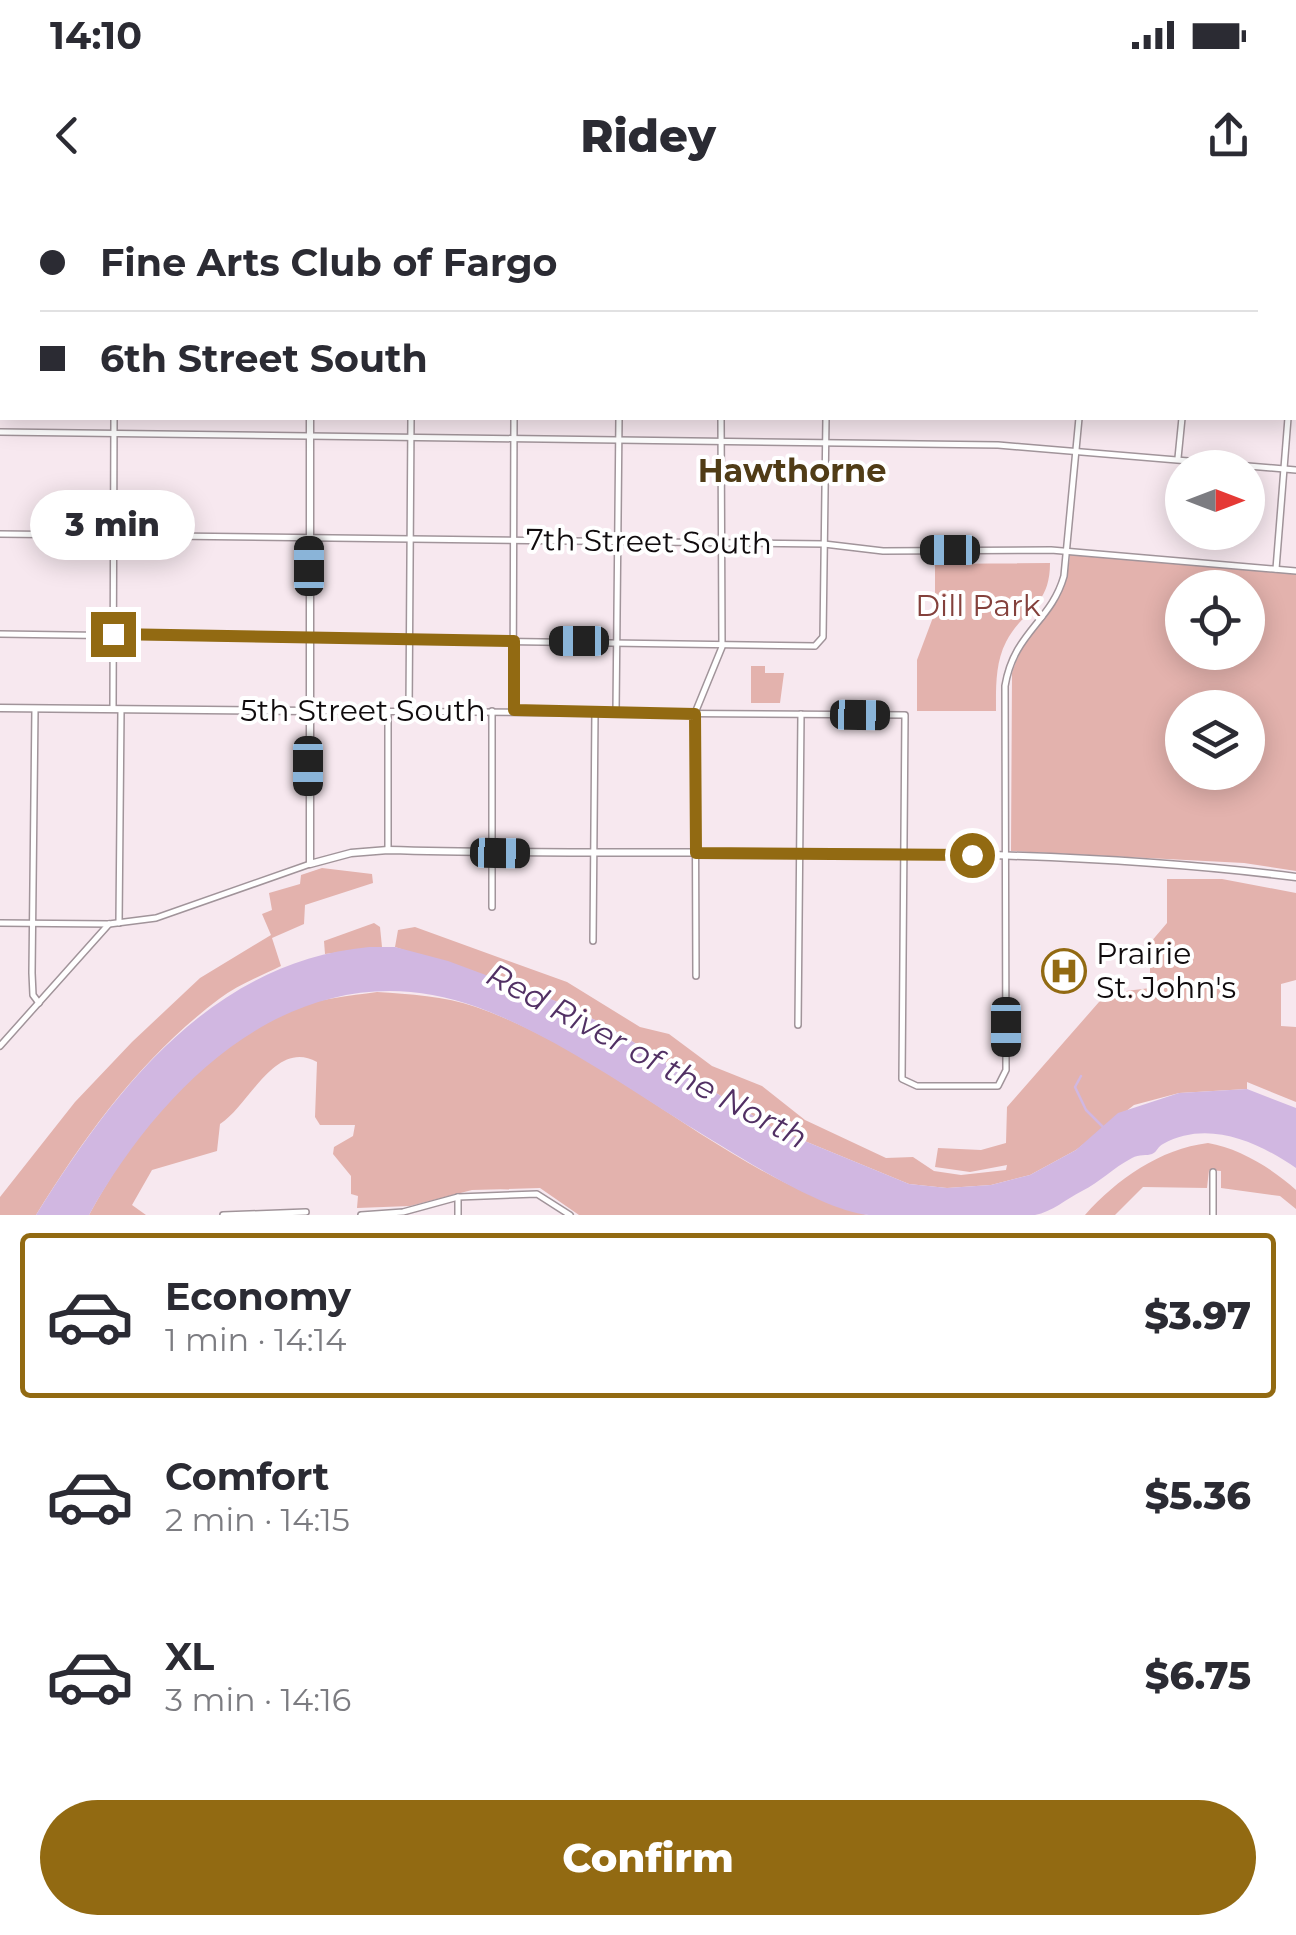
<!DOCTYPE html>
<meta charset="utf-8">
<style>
:root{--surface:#fff;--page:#f2f2f3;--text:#2b2b33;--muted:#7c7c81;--line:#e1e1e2;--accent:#926a12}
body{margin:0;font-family:Montserrat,sans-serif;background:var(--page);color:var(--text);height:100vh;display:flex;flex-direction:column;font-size:38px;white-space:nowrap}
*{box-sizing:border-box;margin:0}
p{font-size:32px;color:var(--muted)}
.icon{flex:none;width:55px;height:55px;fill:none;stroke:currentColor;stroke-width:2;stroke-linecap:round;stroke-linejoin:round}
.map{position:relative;height:1015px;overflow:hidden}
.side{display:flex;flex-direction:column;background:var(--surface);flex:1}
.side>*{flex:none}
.guide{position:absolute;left:0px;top:0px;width:1298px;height:220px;box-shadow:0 5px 25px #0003;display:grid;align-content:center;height:220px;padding:0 40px;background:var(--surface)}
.needle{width:65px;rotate:90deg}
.fabs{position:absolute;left:1165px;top:250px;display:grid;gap:20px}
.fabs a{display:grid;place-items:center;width:100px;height:100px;border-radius:50%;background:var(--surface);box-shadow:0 5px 25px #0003;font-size:50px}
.end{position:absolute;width:45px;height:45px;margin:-22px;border:12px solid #926a12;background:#fff;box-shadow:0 0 0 5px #fff}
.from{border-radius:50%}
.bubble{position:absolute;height:70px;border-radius:35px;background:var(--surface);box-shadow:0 5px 25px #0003;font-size:32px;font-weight:800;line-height:70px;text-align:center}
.car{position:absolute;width:30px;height:60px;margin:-30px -15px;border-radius:12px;box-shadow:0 0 8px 2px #0007;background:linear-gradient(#222 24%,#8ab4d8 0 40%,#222 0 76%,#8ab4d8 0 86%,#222 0)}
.guide b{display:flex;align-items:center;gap:35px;height:95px;font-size:38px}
.guide b+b{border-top:2px solid var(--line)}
.guide i{width:25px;height:25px;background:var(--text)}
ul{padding:18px 0 0;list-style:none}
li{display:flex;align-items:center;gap:30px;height:165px;margin:0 20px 15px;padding:0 20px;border:5px solid transparent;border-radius:10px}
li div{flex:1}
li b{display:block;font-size:38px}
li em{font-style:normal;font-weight:800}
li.active{border-color:var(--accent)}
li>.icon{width:90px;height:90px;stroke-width:1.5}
.action{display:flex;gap:20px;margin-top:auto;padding:20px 40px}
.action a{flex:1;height:115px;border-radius:60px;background:var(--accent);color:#fff;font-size:40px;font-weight:800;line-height:115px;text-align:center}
.status{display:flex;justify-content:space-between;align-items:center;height:70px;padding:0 50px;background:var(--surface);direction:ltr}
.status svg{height:28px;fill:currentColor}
header{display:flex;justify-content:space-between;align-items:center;height:130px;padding:0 40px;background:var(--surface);font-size:45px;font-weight:800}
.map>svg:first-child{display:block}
.green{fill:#e3b2ad;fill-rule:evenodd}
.water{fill:#d1b7e1}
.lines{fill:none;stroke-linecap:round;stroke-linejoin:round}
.stream{stroke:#d1b7e1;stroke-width:2.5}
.street-casing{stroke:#a1949a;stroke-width:8}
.secondary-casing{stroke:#a1949a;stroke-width:9}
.primary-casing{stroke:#cac9ca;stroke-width:10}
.street{stroke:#fff;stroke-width:5}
.secondary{stroke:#fff;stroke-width:6}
.primary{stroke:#d9add4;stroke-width:8}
.route{stroke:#926a12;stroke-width:12}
.labels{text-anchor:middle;stroke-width:8;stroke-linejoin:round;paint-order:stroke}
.street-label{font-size:30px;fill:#100b0d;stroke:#fff}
.park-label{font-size:30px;fill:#84413c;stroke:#fff}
.poi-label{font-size:30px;fill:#100b0d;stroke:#fff;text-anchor:start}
.neighbourhood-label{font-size:32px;font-weight:bold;fill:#503c16;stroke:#fff}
.water-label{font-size:32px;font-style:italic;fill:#513064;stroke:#fff}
</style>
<div class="status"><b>14:10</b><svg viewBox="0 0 49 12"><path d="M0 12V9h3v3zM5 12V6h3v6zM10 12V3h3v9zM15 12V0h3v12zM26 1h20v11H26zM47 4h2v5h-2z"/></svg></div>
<header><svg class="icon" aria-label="back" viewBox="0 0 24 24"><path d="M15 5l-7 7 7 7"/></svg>Ridey<svg class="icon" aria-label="share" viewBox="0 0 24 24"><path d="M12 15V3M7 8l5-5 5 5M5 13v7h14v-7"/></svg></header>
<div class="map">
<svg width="1296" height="1015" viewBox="0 0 1296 1015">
<rect width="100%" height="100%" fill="#f7e8ef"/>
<!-- green -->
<g class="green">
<path d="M1070,355L1296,374V671L1244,663L1011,651L1012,473C1026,425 1066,410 1070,355ZM1182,388H1248V452H1182ZM1182,508H1248V572H1182Z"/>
<path d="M1050,363C1050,407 1024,408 1006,442C995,463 996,489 996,511H917V460L935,412V364Z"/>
<path d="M751,466H765V473H784L780,503H751Z"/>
<path d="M322,668L372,674L373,683L305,705L304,724L272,738L281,766C261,776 237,785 219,799C142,857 86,934 36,1015H0V997L75,902L132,842L200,778L271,735L262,714L272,710L269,693L300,684L301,675Z"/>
<path d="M1167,679H1222L1296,693V780L1281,784V826L1296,827V902L1247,882V889L1179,893L1134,905L1076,950L1030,975L991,985L947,988L909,984L773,928L609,827L561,803L395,747L398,730L415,727L567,782L640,827L669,834L712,866L762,886L805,920L886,958L913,957L934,971L961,975L1006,970L1007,965L970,972L935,967L938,948L981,950L1006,943L1007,907L1099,802L1118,792L1150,788V743L1167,723Z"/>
<path d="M374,723L380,727L382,747L325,754L324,741Z"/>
<path d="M377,792C410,794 444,796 476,807C616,856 723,974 867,1015H579L540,988L472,990L410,1006L357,1008L358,996L351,994V976L333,954L334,947L353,936L355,925H320L315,917L317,862C275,838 249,906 220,924L217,951L152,970L132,1005L146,1015H89C135,931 201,845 294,809C320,798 349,796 377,792Z"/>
<path d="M1208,943C1239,948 1273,969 1296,990V1009L1280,996L1221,988V971L1209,970L1207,988L1143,987L1115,1015H1085C1117,979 1160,949 1208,943Z"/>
</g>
<!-- water -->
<path class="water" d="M369,747H395L448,761L561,803L609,827L773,928L909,984L947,988L991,985L1030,975L1076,950L1118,913L1179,893L1247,889L1296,908V968C1258,942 1208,919 1163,944C1158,946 1157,952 1152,954C1147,956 1139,954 1132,958C1113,968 1100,982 1082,991C1066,999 1052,1012 1035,1015C1013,1015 989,1015 967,1015C935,1015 901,1015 869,1015C819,1010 731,951 687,925C620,883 552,835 477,807C305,744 166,877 89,1015H36C115,889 211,762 369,747Z"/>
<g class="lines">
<!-- stream -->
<path class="stream" d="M1081,876L1075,887L1086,910L1104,928"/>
<!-- street casing -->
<g class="street-casing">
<g id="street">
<path d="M114,0V2"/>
<path d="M924,0V2"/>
<path d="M412,2V0"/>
<path d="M515,2V0"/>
<path d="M619,2V0"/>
<path d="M722,2V0"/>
<path d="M828,2V0"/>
<path d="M1201,2V0"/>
<path d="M0,24H2"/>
<path d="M0,132H2"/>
<path d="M1295,147L1296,138"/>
<path d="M1295,166H1296"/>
<path d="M0,232L998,245L1296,270"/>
<path d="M1178,258L1182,218"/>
<path d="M0,334L824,344L883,351L1051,350L1296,371"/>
<path d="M1276,369L1288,218"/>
<path d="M0,434L815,446L823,437L826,218"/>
<path d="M35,509L32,773L33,795L39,803"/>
<path d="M113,509L114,218"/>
<path d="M311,511L905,515L902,879L917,886H998L1006,870L1005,486C1014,432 1051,422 1064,376L1079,218"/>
<path d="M388,511V650"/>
<path d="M409,511L411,218"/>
<path d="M492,511V707"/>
<path d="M513,511L514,218"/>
<path d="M616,512L619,218"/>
<path d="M0,723L109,724L156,718L310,664"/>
<path d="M119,723L121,510"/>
<path d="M593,741L595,512"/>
<path d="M696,776L695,513L722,447L721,218"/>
<path d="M798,825L801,514"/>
<path d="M0,846L109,724"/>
<path d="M223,1015L306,1012"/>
<path d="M361,1015L403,1012L458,997L537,994L570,1015"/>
<path d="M458,1015V997"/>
<path d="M1213,1015V972"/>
</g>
</g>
<!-- secondary casing -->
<g class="secondary-casing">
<g id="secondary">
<path d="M1098,2V0"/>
<path d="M310,218V664L351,653L388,650C690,659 995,639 1296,677"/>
<path d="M0,508L308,511"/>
</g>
</g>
<!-- primary casing -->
<g class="primary-casing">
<g id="primary">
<path d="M310,0V2"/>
<path d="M1295,57L1296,58"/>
</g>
</g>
<!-- street -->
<use href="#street" class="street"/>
<!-- secondary -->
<use href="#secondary" class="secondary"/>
<!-- primary -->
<use href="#primary" class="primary"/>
</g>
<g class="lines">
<!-- route -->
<path class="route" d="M113,434L514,441V510L695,514L696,653L972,655"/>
</g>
<!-- icons -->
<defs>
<g id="hospital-ring" transform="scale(2.25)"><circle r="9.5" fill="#fff" stroke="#926a12" stroke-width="1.5"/><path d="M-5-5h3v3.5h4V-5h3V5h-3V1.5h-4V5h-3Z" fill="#926a12"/></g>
</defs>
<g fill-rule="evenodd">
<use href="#hospital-ring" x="1064" y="771"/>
</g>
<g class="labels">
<!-- street labels -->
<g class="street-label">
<text transform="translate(649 342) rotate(1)" y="10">7th Street South</text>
<text x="363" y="521">5th Street South</text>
</g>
<!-- park labels -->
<g class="park-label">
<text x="978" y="416">Dill Park</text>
</g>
<!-- poi labels -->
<g class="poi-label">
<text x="1096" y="764">Prairie<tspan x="1096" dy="34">St. John's</tspan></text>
</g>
<!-- neighbourhood labels -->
<g class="neighbourhood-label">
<text x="792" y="282">Hawthorne</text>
</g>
<!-- water labels -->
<g class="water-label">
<text transform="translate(647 856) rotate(28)" y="11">Red River of the North</text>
</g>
</g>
</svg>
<div class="fabs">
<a><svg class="needle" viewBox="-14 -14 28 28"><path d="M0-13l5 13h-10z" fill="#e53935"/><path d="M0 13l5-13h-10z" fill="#7c7c81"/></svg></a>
<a><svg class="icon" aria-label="locate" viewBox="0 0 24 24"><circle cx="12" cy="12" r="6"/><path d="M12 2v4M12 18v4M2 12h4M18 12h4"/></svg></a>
<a><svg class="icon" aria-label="layers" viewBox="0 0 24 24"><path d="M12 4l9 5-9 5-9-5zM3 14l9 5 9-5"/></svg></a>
</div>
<i class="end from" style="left:972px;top:655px"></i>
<i class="end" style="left:113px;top:434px"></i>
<div class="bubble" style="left:30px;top:290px;width:165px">3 min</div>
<i class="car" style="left:950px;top:350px;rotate:270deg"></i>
<i class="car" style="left:309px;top:366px;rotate:0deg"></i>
<i class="car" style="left:579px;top:441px;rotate:270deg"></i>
<i class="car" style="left:860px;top:515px;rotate:91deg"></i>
<i class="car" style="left:308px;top:566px;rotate:180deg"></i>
<i class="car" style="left:500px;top:653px;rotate:91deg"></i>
<i class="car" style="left:1006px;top:827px;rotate:180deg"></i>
<div class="guide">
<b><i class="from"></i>Fine Arts Club of Fargo</b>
<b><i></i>6th Street South</b>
</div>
</div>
<section class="side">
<ul>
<li class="active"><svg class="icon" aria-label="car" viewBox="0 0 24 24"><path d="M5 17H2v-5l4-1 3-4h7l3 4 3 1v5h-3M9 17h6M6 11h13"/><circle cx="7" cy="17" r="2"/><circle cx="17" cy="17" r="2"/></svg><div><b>Economy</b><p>1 min · 14:14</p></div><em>$3.97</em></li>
<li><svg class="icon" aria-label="car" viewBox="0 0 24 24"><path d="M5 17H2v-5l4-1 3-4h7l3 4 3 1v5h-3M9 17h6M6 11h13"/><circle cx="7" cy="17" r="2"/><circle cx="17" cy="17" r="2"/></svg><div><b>Comfort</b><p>2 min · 14:15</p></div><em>$5.36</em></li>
<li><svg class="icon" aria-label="car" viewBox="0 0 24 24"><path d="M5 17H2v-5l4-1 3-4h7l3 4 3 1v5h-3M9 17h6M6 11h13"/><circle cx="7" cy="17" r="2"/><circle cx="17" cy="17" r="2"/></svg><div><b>XL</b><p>3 min · 14:16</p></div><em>$6.75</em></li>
</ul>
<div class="action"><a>Confirm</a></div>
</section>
